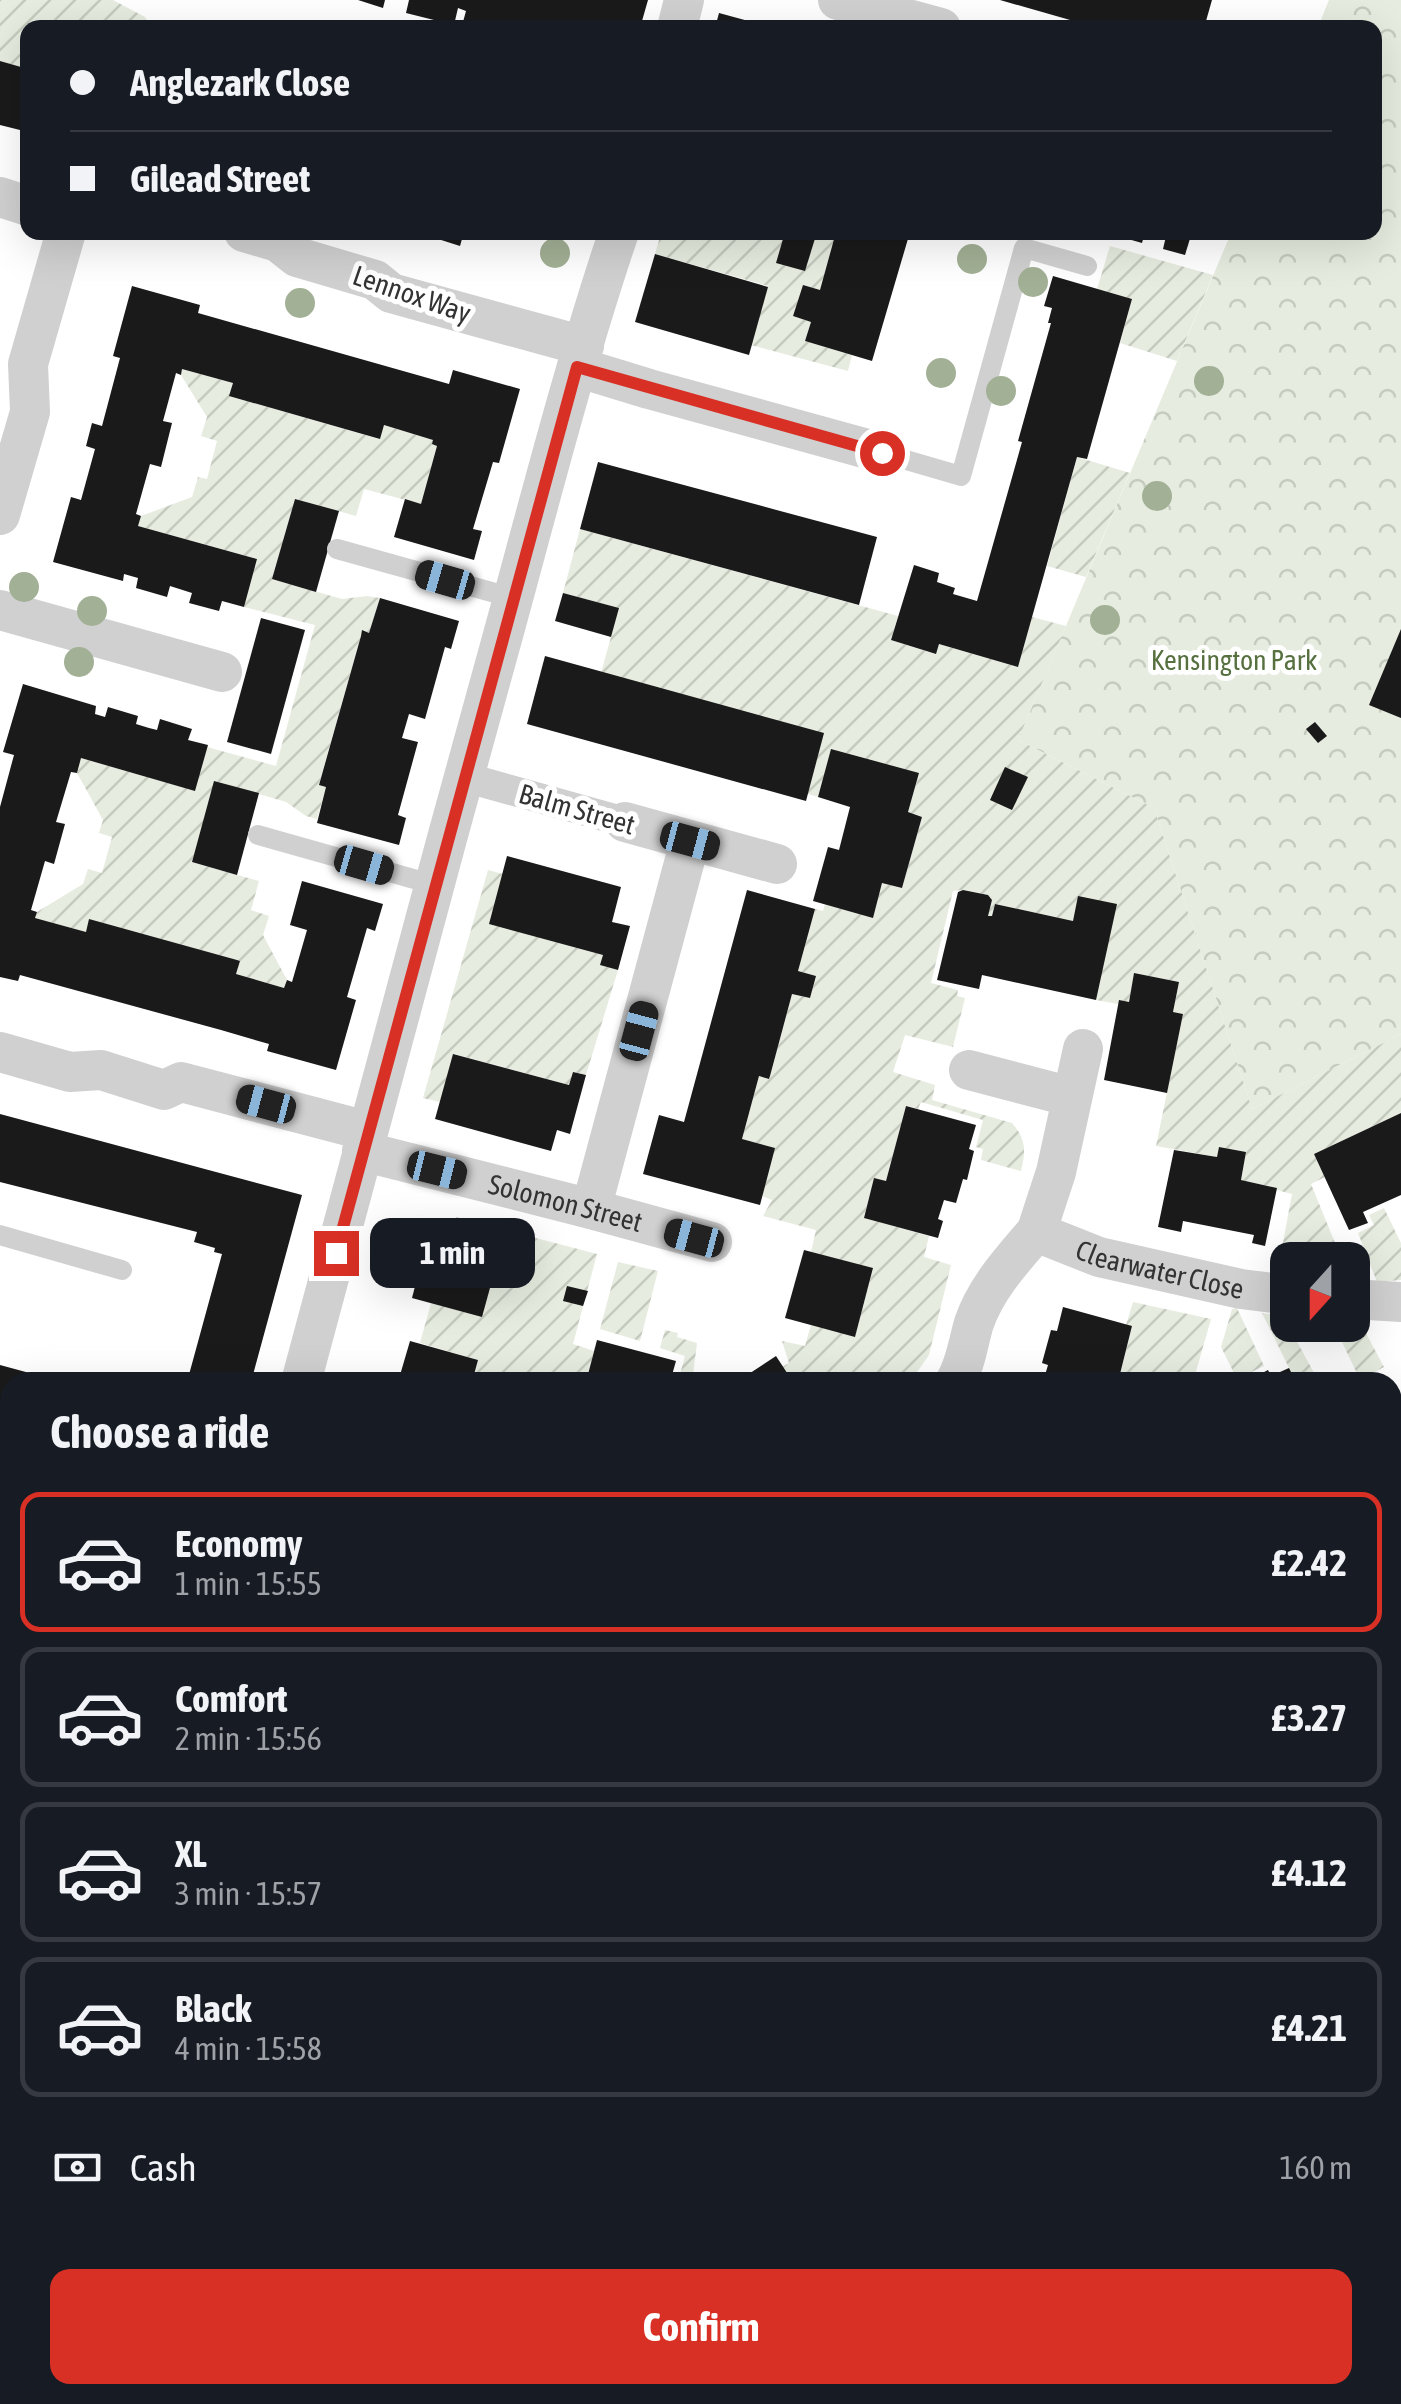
<!DOCTYPE html>
<meta charset="utf-8">
<style>
:root{--surface:#171b24;--page:#242831;--text:#f1f3f6;--muted:#9ea1a6;--line:#363941;--accent:#d93025}
body{margin:0;font-family:"Asap Condensed",sans-serif;background:var(--page);color:var(--text);height:100vh;display:flex;flex-direction:column;font-size:38px;white-space:nowrap}
*{box-sizing:border-box;margin:0}
p{font-size:32px;color:var(--muted)}
.icon{flex:none;width:55px;height:55px;fill:none;stroke:currentColor;stroke-width:2;stroke-linecap:round;stroke-linejoin:round}
.map{position:relative;flex:1;overflow:hidden}
.side{position:absolute;left:0px;top:1372px;width:1402px;height:1032px;display:flex;flex-direction:column;background:var(--surface);border-radius:30px 30px 0 0;box-shadow:0 10px 40px #0002}
.side>*{flex:none}
.hud{position:absolute;left:20px;top:20px;width:1362px;height:220px;border-radius:20px;box-shadow:0 10px 40px #0002;display:grid;align-content:center;height:220px;padding:0 50px;background:var(--surface)}
.needle{width:65px;rotate:201deg}
.fabs{position:absolute;left:1270px;top:1242px;display:grid;gap:20px}
.fabs a{display:grid;place-items:center;width:100px;height:100px;border-radius:20px;background:var(--surface);box-shadow:0 10px 40px #0002;font-size:50px}
.end{position:absolute;width:45px;height:45px;margin:-22px;border:12px solid #d93025;background:#fff;box-shadow:0 0 0 5px #fff}
.from{border-radius:50%}
.bubble{position:absolute;height:70px;border-radius:20px;background:var(--surface);box-shadow:0 10px 40px #0002;font-size:32px;font-weight:700;line-height:70px;text-align:center}
.car{position:absolute;width:30px;height:60px;margin:-30px -15px;border-radius:12px;box-shadow:0 0 8px 2px #0007;background:linear-gradient(#222 24%,#8ab4d8 0 40%,#222 0 76%,#8ab4d8 0 86%,#222 0)}
.hud b{display:flex;align-items:center;gap:35px;height:95px;font-size:38px}
.hud b+b{border-top:2px solid var(--line)}
.hud i{width:25px;height:25px;background:var(--text)}
ul{padding:0;list-style:none}
li{display:flex;align-items:center;gap:30px;height:140px;margin:0 20px 15px;padding:0 30px;border:5px solid var(--line);border-radius:20px}
li div{flex:1}
li b{display:block;font-size:38px}
li em{font-style:normal;font-weight:700}
li.on{border-color:var(--accent)}
li>.icon{width:90px;height:90px;stroke-width:1.5}
h2{padding:0 50px;font-size:45px;line-height:120px}
.pay{display:flex;align-items:center;gap:25px;height:110px;padding:0 50px;font-size:38px}
.pay p{margin-inline-start:auto}
.primary-button{display:flex;gap:20px;margin-top:auto;padding:20px 50px}
.primary-button a{flex:1;height:115px;border-radius:20px;background:var(--accent);color:#fff;font-size:40px;font-weight:700;line-height:115px;text-align:center}
.map>svg:first-child{display:block}
.forest{fill:url(#forest-crowns)}
.garden{fill:url(#garden-furrows)}
.building{fill:#1a1a1a}
.lines{fill:none;stroke-linecap:round;stroke-linejoin:round}
.service{stroke:#d0d0d0;stroke-width:20}
.pedestrian{stroke:#d0d0d0;stroke-width:30}
.minor{stroke:#d0d0d0;stroke-width:40}
.primary{stroke:#ababab;stroke-width:55}
.tree{fill:#a2b095}
.route{stroke:#d93025;stroke-width:12}
.labels{text-anchor:middle;stroke-width:10;stroke-linejoin:round;paint-order:stroke}
.street-label{font-size:28px;fill:#333;stroke:#fff}
.park-label{font-size:28px;fill:#56703f;stroke:#fff}
</style>
<div class="map">
<svg width="1401" height="2404" viewBox="0 0 1401 2404">
<defs>
<pattern id="forest-crowns" width="20" height="18" patternUnits="userSpaceOnUse" patternTransform="scale(2.5)"><rect width="20" height="18" fill="#e6ecdf"/><path d="M2 6a3 3 0 1 1 6 0M12 15a3 3 0 1 1 6 0" fill="none" stroke="#c6cbc0"/></pattern>
<pattern id="garden-furrows" width="10" height="10" patternUnits="userSpaceOnUse" patternTransform="scale(2.5)"><rect width="10" height="10" fill="#e6ecdf"/><path d="M-1 1l2-2M0 10L10 0M9 11l2-2" fill="none" stroke="#c6cbc0"/></pattern>
</defs>
<rect width="100%" height="100%" fill="#fff"/>
<!-- forest -->
<path class="forest" d="M1329,0H1401V1034L1252,1109L1154,808L1018,740L1231,233L1375,232V28L1318,27Z"/>
<!-- garden -->
<g class="garden">
<path d="M0,0H113L145,17L148,22L165,27L28,28L27,69L0,61Z"/>
<path d="M661,233H836L820,290L803,286L793,316L811,322L805,341L852,355L848,371L751,345L768,286L655,254Z"/>
<path d="M1110,246L1213,275L1177,361L1120,343L1132,299L1097,289Z"/>
<path d="M182,369L233,383L230,396L379,439L384,425L433,440L437,446L421,504L364,489L356,516L295,499L272,579L342,599L367,596L380,598L369,633L363,631L361,636L319,784L326,787L317,819L306,816L286,802L215,781L192,862L259,881L251,910L269,916L263,935L287,980L284,988L236,974L240,961L237,960L90,920L86,932L35,918L37,912L83,884L88,869L102,873L112,837L99,833L103,820L77,773L81,758L194,790L207,747L276,766L315,625L244,607L257,559L138,526L141,516L192,497L198,477L207,479L217,441L201,436L207,417L181,375Z"/>
<path d="M1077,457L1130,473L1086,577L1047,566Z"/>
<path d="M580,529L898,616L891,640L935,654L939,644L1018,667L1032,617L1066,626L1018,740L1154,808L1252,1109L1401,1034V1113L1314,1154L1325,1177L1311,1184L1342,1260H1288L1287,1276L1277,1275L1292,1194L1277,1190L1276,1188L1241,1180L1246,1152L1219,1147L1217,1157L1156,1146L1183,1014L1173,1012L1179,982L1134,973L1129,1002L1118,1004L1096,1000L1079,896L1073,921L995,904L992,916H988L992,900L988,895L963,890L953,891L931,983L958,990L957,996L965,998L953,1047L905,1035L893,1072L935,1085L932,1100L1012,1123C1026,1139 1026,1151 1021,1171L981,1160L983,1149L976,1147L983,1120L921,1102L918,1109L906,1106L886,1181L874,1179L864,1217L929,1236L924,1257L951,1265L929,1355L910,1382H793L782,1367L789,1363L782,1341L805,1346L811,1325L855,1336L873,1269L811,1252L816,1230L763,1216L772,1200L762,1196L774,1148L742,1139L759,1076L769,1079L770,1076L792,994L810,998L816,976L798,971L815,909L823,911L825,904L872,917L882,883L902,888L922,817L908,812L919,774L832,749L818,797L808,794L601,673L619,608L563,593Z"/>
<path d="M488,870L503,874L603,955L601,965L618,970L586,1075L573,1072L569,1085L454,1054L440,1102L423,1098Z"/>
<path d="M1384,1208L1401,1243V1280L1377,1282L1358,1233L1374,1225L1369,1215Z"/>
<path d="M456,1217L597,1254L573,1344L594,1351L586,1382H472L478,1360L420,1343L431,1303L501,1248L452,1234Z"/>
<path d="M618,1262L658,1271L640,1341L600,1329Z"/>
<path d="M1133,1302L1211,1319L1193,1382H1118L1132,1327L1126,1325Z"/>
<path d="M1237,1308L1264,1366L1237,1379L1221,1347L1232,1309Z"/>
<path d="M1262,1313L1283,1316L1319,1382H1296Z"/>
<path d="M1353,1322H1360L1384,1367L1360,1380L1334,1325H1352Z"/>
<path d="M665,1330L678,1333L677,1337L697,1343L692,1382H678L685,1356L660,1348Z"/>
<path d="M1401,1444V1570L1393,1568V1448Z"/>
</g>
<!-- building -->
<g class="building">
<path d="M358,0H385L383,8Z"/>
<path d="M409,0H648L640,28H483L463,22L466,11L458,8L454,25L406,13Z"/>
<path d="M1000,0H1212L1204,28H1098Z"/>
<path d="M719,13L767,26V28H715Z"/>
<path d="M0,61L28,69V132L0,125Z"/>
<path d="M416,232H464L460,246Z"/>
<path d="M785,232H817L805,271L776,263Z"/>
<path d="M836,232H910L872,361L805,341L811,322L793,316L803,285L820,290Z"/>
<path d="M1115,232H1145L1142,243L1114,235Z"/>
<path d="M1167,232H1192L1185,255L1163,249Z"/>
<path d="M1197,232H1222L1220,240Z"/>
<path d="M655,254L768,287L749,355L635,322Z"/>
<path d="M1053,276L1132,299L1087,459L1077,457L1018,667L939,644L936,654L891,640L914,565L939,573L937,582L955,588L953,594L977,601L1022,442L1018,441L1051,323H1048L1052,308L1044,306Z"/>
<path d="M132,286L200,305L198,313L449,384L453,370L520,389L499,463L493,462L473,529L482,531L474,560L394,537L405,499L421,504L437,446L432,444L433,440L384,425L380,439L229,396L233,383L182,369L181,375L176,373L163,421L172,423L161,467L150,464L136,514L141,516L138,526L257,559L244,607L222,601L219,611L189,603L192,593L170,586L167,597L136,588L138,578L124,574L123,581L53,562L71,497L81,500L95,449L86,446L92,423L102,426L120,358L113,356Z"/>
<path d="M598,462L877,537L859,605L580,529Z"/>
<path d="M295,499L339,511L316,592L272,579Z"/>
<path d="M563,593L619,608L611,637L555,621Z"/>
<path d="M380,598L459,621L451,649L445,647L425,719L409,714L402,738L418,742L398,815L406,818L399,845L317,823L326,787L319,785L361,636L362,630L369,633Z"/>
<path d="M261,618L305,630L271,754L227,742Z"/>
<path d="M1401,629V718L1369,705Z"/>
<path d="M545,656L824,733L806,801L527,724Z"/>
<path d="M23,684L96,706L95,714L105,717L108,707L138,716L136,724L149,728L157,730L160,719L192,729L188,740L208,745L195,791L81,758L77,773L71,772L56,822L65,824L54,864L45,861L31,910L37,912L35,918L86,932L89,919L237,960L240,961L236,974L284,988L287,980L292,982L307,930L290,925L302,881L383,904L375,931L367,928L347,997L356,1000L336,1070L267,1051L269,1044L221,1030L20,975L18,981L0,977V807L14,755L3,752Z"/>
<path d="M1315,722L1327,736L1318,743L1306,729Z"/>
<path d="M831,749L919,773L908,812L922,817L902,888L882,883L873,918L813,901L828,847L839,850L850,807L818,797Z"/>
<path d="M1005,767L1028,777L1012,810L990,800Z"/>
<path d="M214,781L259,793L237,875L192,862Z"/>
<path d="M507,856L621,887L612,922L630,926L618,970L600,965L603,955L489,924Z"/>
<path d="M747,890L815,909L798,971L816,976L810,998L792,994L770,1076L769,1079L759,1076L742,1139L775,1148L760,1205L643,1174L659,1115L684,1122Z"/>
<path d="M963,890L988,895L992,900L988,916H992L995,904L1073,921L1078,896L1117,904L1096,1000L982,975L979,989L937,980L958,892Z"/>
<path d="M1134,973L1179,982L1173,1012L1183,1014L1167,1093L1104,1080L1119,1000L1129,1002Z"/>
<path d="M453,1054L569,1085L573,1072L586,1075L570,1134L557,1130L551,1151L435,1119Z"/>
<path d="M906,1106L976,1125L969,1149L974,1151L967,1180L963,1179L956,1203L944,1200L938,1219L943,1221L938,1238L864,1218L874,1178L886,1181Z"/>
<path d="M1401,1113V1195L1363,1212L1368,1223L1349,1230L1314,1154Z"/>
<path d="M0,1114L302,1195L251,1382H187L222,1254L214,1252L215,1248L194,1242L197,1232L0,1182Z"/>
<path d="M1219,1147L1246,1152L1241,1180L1277,1188L1265,1246L1252,1243L1254,1235L1183,1221L1181,1232L1158,1227L1174,1150L1217,1157Z"/>
<path d="M430,1229L501,1248L482,1317L412,1298Z"/>
<path d="M804,1250L873,1268L855,1337L785,1318Z"/>
<path d="M567,1286L588,1291L583,1306L563,1301Z"/>
<path d="M1063,1307L1132,1326L1118,1382H1043L1048,1365L1042,1363L1051,1330L1057,1331Z"/>
<path d="M597,1340L676,1361L670,1382H586Z"/>
<path d="M410,1341L478,1360L472,1382H398Z"/>
<path d="M776,1356L793,1382H735L741,1379Z"/>
<path d="M0,1365L59,1381L10,1382V1438L0,1436Z"/>
<path d="M1289,1368L1296,1382H1245L1268,1370L1271,1376Z"/>
<path d="M1392,1399L1401,1416V1444L1392,1448Z"/>
<path d="M1401,1540V1570L1392,1568V1544Z"/>
<path d="M1392,1601L1401,1603V1756L1392,1753Z"/>
<path d="M8,1668H10V1734L0,1732Z"/>
<path d="M8,1834L10,1835V1887L1,1886Z"/>
<path d="M0,1925L10,1926V2002L0,2001Z"/>
<path d="M1392,1982L1401,1984V2086L1394,2113Z"/>
<path d="M0,2187L10,2189V2317L0,2316Z"/>
<path d="M405,2395H472L471,2404H403Z"/>
<path d="M699,2395H734L733,2403L699,2397Z"/>
<path d="M874,2395H971L969,2404H872Z"/>
<path d="M1072,2395H1143L1141,2404H1070Z"/>
<path d="M1255,2395H1326L1323,2404H1253Z"/>
</g>
<g class="lines">
<!-- service -->
<g class="service">
<path d="M882,453L961,476L1024,248L1087,266"/>
<path d="M337,549L513,598"/>
<path d="M258,835L435,885"/>
<path d="M0,1235L122,1270"/>
</g>
<!-- pedestrian -->
<path class="pedestrian" d="M464,777L625,822"/>
<!-- minor -->
<g class="minor">
<path d="M838,0L941,28"/>
<path d="M677,28L684,0"/>
<path d="M0,197L28,206"/>
<path d="M244,232L278,242L297,257L375,280L391,293L584,346"/>
<path d="M577,367L649,389L882,453"/>
<path d="M0,515L30,412L28,364L66,232"/>
<path d="M0,610L222,672"/>
<path d="M625,822L777,864"/>
<path d="M0,1052L70,1072L101,1070L164,1090L181,1082L367,1131"/>
<path d="M969,1070L1072,1097"/>
<path id="s1" d="M362,1151L591,1209L712,1242"/>
<path d="M591,1209L690,841"/>
<path id="s2" d="M1036,1232L1099,1257L1241,1289L1288,1295"/>
<path d="M1352,1299L1401,1302"/>
<path d="M301,1382C366,1137 432,891 500,646C538,508 573,368 619,232"/>
<path d="M955,1382C966,1364 968,1343 974,1323C986,1288 1012,1260 1036,1232L1038,1227L1056,1172L1083,1049"/>
<path d="M0,2101L10,2102"/>
<path d="M1392,2317L1401,2284"/>
<path d="M561,2404L562,2395"/>
<path d="M1021,2404L1023,2395"/>
<path d="M1370,2404L1373,2395"/>
</g>
<!-- primary -->
<g class="primary">
<path d="M0,1534L10,1537"/>
<path d="M1392,1899L1401,1902"/>
</g>
</g>
<!-- trees -->
<g class="tree">
<circle cx="555" cy="253" r="15"/>
<circle cx="972" cy="259" r="15"/>
<circle cx="1033" cy="282" r="15"/>
<circle cx="300" cy="303" r="15"/>
<circle cx="941" cy="373" r="15"/>
<circle cx="1209" cy="381" r="15"/>
<circle cx="1001" cy="391" r="15"/>
<circle cx="1157" cy="496" r="15"/>
<circle cx="24" cy="587" r="15"/>
<circle cx="92" cy="611" r="15"/>
<circle cx="1105" cy="620" r="15"/>
<circle cx="79" cy="662" r="15"/>
</g>
<g class="lines">
<!-- route -->
<path class="route" d="M336,1253L577,367L882,453"/>
</g>
<g class="labels">
<!-- street labels -->
<g class="street-label">
<text transform="translate(412 294) rotate(19)" y="10">Lennox Way</text>
<text transform="translate(577 809) rotate(16)" y="10">Balm Street</text>
<text dy="10" stroke="none"><textPath href="#s1" startOffset="210">Solomon Street</textPath></text>
<text dy="10" stroke="none"><textPath href="#s2" startOffset="130">Clearwater Close</textPath></text>
</g>
<!-- park labels -->
<g class="park-label">
<text x="1234" y="670">Kensington Park</text>
</g>
</g>
</svg>
<div class="fabs">
<a><svg class="needle" viewBox="-14 -14 28 28"><path d="M0-13l5 13h-10z" fill="#e53935"/><path d="M0 13l5-13h-10z" fill="#9ea1a6"/></svg></a>
</div>
<i class="end from" style="left:882px;top:453px"></i>
<i class="end" style="left:336px;top:1253px"></i>
<div class="bubble" style="left:370px;top:1218px;width:165px">1 min</div>
<i class="car" style="left:445px;top:580px;rotate:286deg"></i>
<i class="car" style="left:690px;top:841px;rotate:105deg"></i>
<i class="car" style="left:364px;top:865px;rotate:106deg"></i>
<i class="car" style="left:639px;top:1031px;rotate:15deg"></i>
<i class="car" style="left:266px;top:1104px;rotate:285deg"></i>
<i class="car" style="left:437px;top:1170px;rotate:104deg"></i>
<i class="car" style="left:694px;top:1238px;rotate:285deg"></i>
<div class="hud">
<b><i class="from"></i>Anglezark Close</b>
<b><i></i>Gilead Street</b>
</div>
<section class="side">
<h2>Choose a ride</h2>
<ul>
<li class="on"><svg class="icon" aria-label="car" viewBox="0 0 24 24"><path d="M5 17H2v-5l4-1 3-4h7l3 4 3 1v5h-3M9 17h6M6 11h13"/><circle cx="7" cy="17" r="2"/><circle cx="17" cy="17" r="2"/></svg><div><b>Economy</b><p>1 min · 15:55</p></div><em>£2.42</em></li>
<li><svg class="icon" aria-label="car" viewBox="0 0 24 24"><path d="M5 17H2v-5l4-1 3-4h7l3 4 3 1v5h-3M9 17h6M6 11h13"/><circle cx="7" cy="17" r="2"/><circle cx="17" cy="17" r="2"/></svg><div><b>Comfort</b><p>2 min · 15:56</p></div><em>£3.27</em></li>
<li><svg class="icon" aria-label="car" viewBox="0 0 24 24"><path d="M5 17H2v-5l4-1 3-4h7l3 4 3 1v5h-3M9 17h6M6 11h13"/><circle cx="7" cy="17" r="2"/><circle cx="17" cy="17" r="2"/></svg><div><b>XL</b><p>3 min · 15:57</p></div><em>£4.12</em></li>
<li><svg class="icon" aria-label="car" viewBox="0 0 24 24"><path d="M5 17H2v-5l4-1 3-4h7l3 4 3 1v5h-3M9 17h6M6 11h13"/><circle cx="7" cy="17" r="2"/><circle cx="17" cy="17" r="2"/></svg><div><b>Black</b><p>4 min · 15:58</p></div><em>£4.21</em></li>
</ul>
<div class="pay"><svg class="icon" aria-label="cash" viewBox="0 0 24 24"><path d="M3 7h18v10H3z"/><circle cx="12" cy="12" r="2"/></svg>Cash<p>160 m</p></div>
<div class="primary-button"><a>Confirm</a></div>
</section>
</div>
